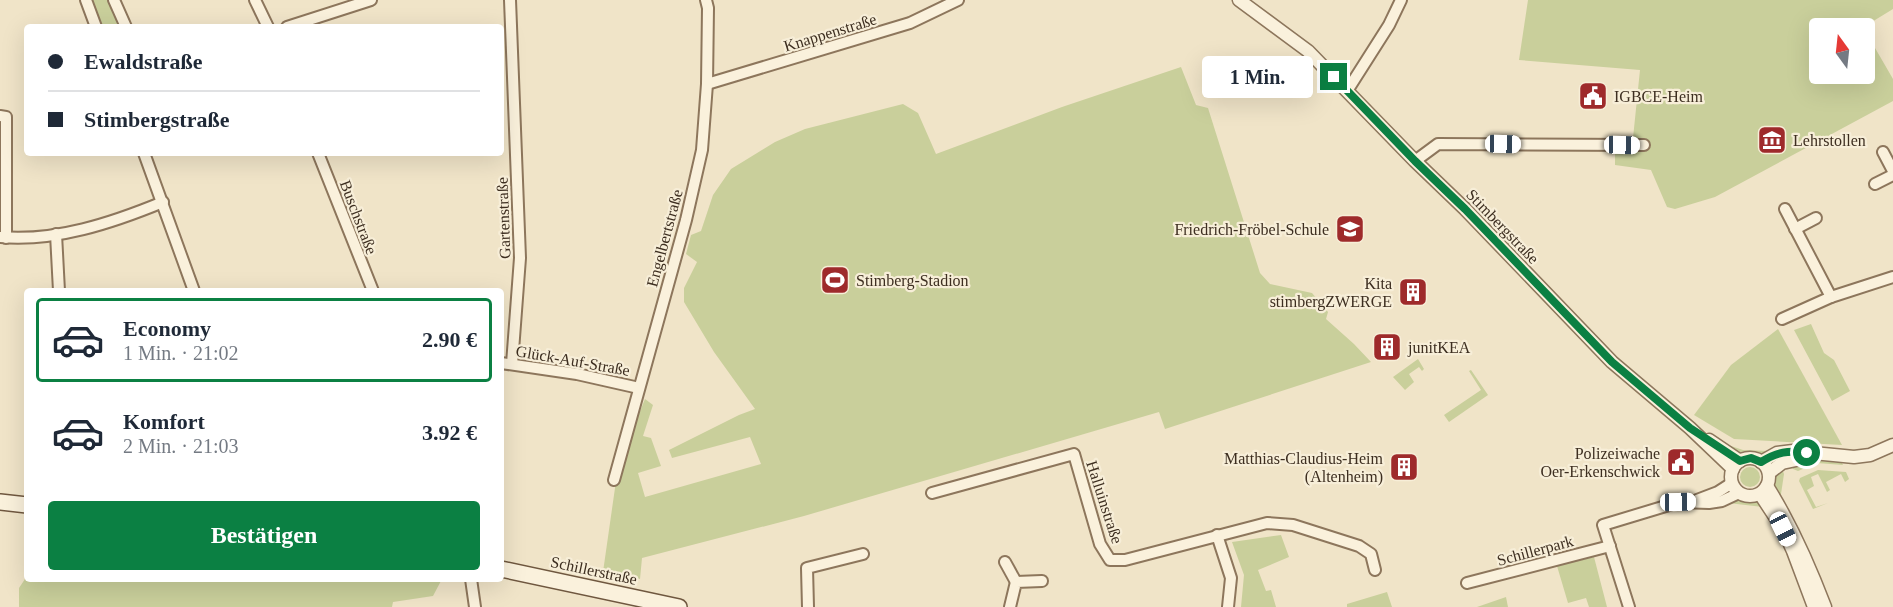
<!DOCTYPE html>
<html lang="de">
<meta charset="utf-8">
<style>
:root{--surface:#fff;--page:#f2f2f3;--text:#1f2937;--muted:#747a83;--line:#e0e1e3;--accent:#0b8043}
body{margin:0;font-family:Georgia,serif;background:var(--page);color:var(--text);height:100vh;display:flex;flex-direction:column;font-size:22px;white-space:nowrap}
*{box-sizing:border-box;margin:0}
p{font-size:20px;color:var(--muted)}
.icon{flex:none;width:33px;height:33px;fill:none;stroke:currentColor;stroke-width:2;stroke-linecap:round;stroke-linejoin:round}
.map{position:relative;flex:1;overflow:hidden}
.panel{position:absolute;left:24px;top:288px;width:480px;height:294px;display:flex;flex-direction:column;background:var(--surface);border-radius:6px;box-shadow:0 6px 24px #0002}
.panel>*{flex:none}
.banner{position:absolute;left:24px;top:24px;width:480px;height:132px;border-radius:6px;box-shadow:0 6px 24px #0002;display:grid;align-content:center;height:132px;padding:0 24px;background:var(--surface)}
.needle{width:39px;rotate:345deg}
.fabs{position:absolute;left:1809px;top:18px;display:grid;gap:12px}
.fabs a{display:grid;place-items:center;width:66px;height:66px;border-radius:6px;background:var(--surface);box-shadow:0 6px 24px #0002;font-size:30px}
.end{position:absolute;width:27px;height:27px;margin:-14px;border:8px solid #0b8043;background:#fff;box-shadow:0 0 0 3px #fff}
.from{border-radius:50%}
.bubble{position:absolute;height:42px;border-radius:6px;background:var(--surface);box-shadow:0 6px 24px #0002;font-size:20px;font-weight:600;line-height:42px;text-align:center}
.car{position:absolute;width:18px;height:36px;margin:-18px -9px;border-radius:8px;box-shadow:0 0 4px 2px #0007;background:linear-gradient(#fff 24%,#345 0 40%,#fff 0 76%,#345 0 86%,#fff 0)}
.banner b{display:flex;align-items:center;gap:21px;height:57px;font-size:22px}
.banner b+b{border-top:2px solid var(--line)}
.banner i{width:15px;height:15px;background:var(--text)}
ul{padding:10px 0 0;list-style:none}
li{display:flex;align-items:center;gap:18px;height:84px;margin:0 12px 9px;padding:0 12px;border:3px solid transparent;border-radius:6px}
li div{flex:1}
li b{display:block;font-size:22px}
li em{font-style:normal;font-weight:600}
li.on{border-color:var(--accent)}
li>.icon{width:54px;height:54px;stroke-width:1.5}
.cta{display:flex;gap:12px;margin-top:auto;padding:12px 24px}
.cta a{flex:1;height:69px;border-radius:6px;background:var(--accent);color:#fff;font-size:24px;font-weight:600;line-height:69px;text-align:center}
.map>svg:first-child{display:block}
.green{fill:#c9cf9b}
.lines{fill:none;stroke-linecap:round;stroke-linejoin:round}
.minor-casing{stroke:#8d765c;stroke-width:14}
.tertiary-casing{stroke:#8d765c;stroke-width:15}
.secondary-casing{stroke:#6f573f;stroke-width:18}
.minor{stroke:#faf1dc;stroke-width:10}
.tertiary{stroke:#faf1dc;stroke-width:12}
.secondary{stroke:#faf1dc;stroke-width:15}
.route{stroke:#0b8043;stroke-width:8}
.labels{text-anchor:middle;stroke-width:4.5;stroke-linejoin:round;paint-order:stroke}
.street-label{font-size:16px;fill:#3d2e20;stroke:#f7eed8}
.poi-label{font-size:16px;fill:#3d2e20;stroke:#f7eed8;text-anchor:start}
</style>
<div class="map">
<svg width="1893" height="607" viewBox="0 0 1893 607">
<rect width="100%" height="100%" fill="#f0e4c8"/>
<!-- green -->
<g class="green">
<path d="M91,0H109L121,27H102Z"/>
<path d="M1528,0H1893V9L1862,28H1820V74H1864L1865,43L1871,41L1893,79V101L1715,197L1675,209L1667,207L1651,170L1615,165V154L1617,153V149L1645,150L1643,138H1633L1640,70L1519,60Z"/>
<path d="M1181,67L1196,105L1208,108L1260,273L1270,284L1312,293L1328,312L1326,319L1354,344L1371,362L1165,429L1159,412L804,516L642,558L640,579L603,572L616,481L621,458L645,399L653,405L643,436L651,438L661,466L638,473L645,497L761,464L750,437L672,458L669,450L739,415L755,409L714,352L684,302V288L697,262L686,254L691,235L701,231L713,195L731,169L775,142L805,129L903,104L918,113L936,154L1062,107Z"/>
<path d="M1811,324L1824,353L1834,360L1850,391L1832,401L1794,330Z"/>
<path d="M1778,329L1842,445L1734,439L1694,415L1731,365Z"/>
<path d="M1418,359L1424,369L1422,371L1419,367L1409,374L1414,382L1405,390L1393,377Z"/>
<path d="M1471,370L1488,395L1449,422L1444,415L1481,390L1469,371Z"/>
<path d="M1731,446L1743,450L1769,451C1758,458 1741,454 1730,448Z"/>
<path d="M1810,460L1842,463L1843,465L1817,463L1798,471L1793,469L1790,465Z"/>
<circle cx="1750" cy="477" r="10"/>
<path d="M1782,469L1784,474L1781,494L1779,496C1772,484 1772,480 1782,469Z"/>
<path d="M1818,470L1846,472L1849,479L1845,482L1841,474L1826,482L1830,490L1827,492L1818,474L1811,477L1814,486L1807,490L1816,507L1828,503L1813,509L1799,481L1800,478Z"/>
<path d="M1739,499L1756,501L1763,507L1728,503Z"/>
<path d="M1281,535L1289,557L1258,570L1266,591L1271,590L1276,607H1241L1244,575L1232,542Z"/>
<path d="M1594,557L1607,607H1589L1586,598L1568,603L1557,566Z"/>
<path d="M27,576V579H442L433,596L393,602L392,607H19V588Z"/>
<path d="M1387,592L1392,607H1347V604Z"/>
<path d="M1506,597L1508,607H1477Z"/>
</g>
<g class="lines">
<!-- minor casing -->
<g class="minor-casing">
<g id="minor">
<path d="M86,0L96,27"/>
<path d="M114,0L126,27"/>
<path d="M255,0L268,27"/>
<path d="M510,0L520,258L512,364"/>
<path d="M287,27L371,0"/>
<path d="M707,84L910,23L958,0"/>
<path d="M1347,91L1389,25L1401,0"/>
<path d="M0,116L6,117V238"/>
<path d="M1883,152L1893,171"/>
<path d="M144,153L194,291"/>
<path d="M318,153L373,291"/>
<path d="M1415,161L1438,144L1644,145"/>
<path d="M1875,184L1893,175"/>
<path d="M1785,209L1831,297"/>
<path d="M1795,229L1816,218"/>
<path d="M56,234L59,291"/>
<path d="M0,237C55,242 112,223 163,202"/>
<path d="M1782,319L1831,297L1893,277"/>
<path d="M501,363L577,374L639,388"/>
<path d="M614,480L686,220L702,150L707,84L708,8L706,0"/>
<path d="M932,493L1074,454L1100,544L1110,560H1125L1267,523L1293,525L1359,546L1371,554L1375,570"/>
<path d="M1697,500L1718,492L1732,483"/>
<path d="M1217,535L1231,578L1228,607"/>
<path d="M1005,562L1016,582"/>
<path d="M471,579L475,607"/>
<path d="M1467,583L1610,546"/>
<path d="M808,607L807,568L863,554"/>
<path d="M1010,607L1016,582L1042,581"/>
<path d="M1629,607L1603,525L1679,502L1709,503L1722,501L1739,493"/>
</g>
</g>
<!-- tertiary casing -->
<g class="tertiary-casing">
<g id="tertiary">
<path d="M1239,0L1308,51L1415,161L1465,209L1612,362L1690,428L1733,469"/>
<path d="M1709,440L1740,461"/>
<circle cx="1750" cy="477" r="19"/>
<path d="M1761,462L1777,453L1793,451L1854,457L1870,455L1893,445"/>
<path d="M1769,473L1782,463L1810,457"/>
<path d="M1767,486C1791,524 1809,565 1825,607"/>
<path d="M1760,494L1783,529L1793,551L1814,607"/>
</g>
</g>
<!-- secondary casing -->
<g class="secondary-casing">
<g id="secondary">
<path d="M0,502L27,505"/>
<path d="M501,569L679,607"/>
</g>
</g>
<!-- minor -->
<use href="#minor" class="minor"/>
<!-- tertiary -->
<use href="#tertiary" class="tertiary"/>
<!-- secondary -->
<use href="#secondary" class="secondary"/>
</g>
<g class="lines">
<!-- route -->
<path class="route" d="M1334,77L1415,161L1465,209L1612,362L1690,428L1740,461L1751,458L1761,462C1777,452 1788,450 1807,453"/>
</g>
<!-- icons -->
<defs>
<g id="civic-square" transform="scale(1.5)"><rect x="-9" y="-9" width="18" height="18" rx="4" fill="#9e2a2b" stroke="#f7eed8"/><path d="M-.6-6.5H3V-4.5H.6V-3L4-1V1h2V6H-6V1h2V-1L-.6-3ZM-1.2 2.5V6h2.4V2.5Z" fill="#fff"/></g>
<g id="museum-square" transform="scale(1.5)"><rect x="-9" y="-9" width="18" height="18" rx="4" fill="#9e2a2b" stroke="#f7eed8"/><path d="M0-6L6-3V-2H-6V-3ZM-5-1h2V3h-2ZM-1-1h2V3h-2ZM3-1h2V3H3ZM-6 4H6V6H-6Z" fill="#fff"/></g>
<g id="school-square" transform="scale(1.5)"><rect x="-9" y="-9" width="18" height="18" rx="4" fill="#9e2a2b" stroke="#f7eed8"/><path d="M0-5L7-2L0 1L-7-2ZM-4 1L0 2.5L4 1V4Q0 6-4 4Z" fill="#fff"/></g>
<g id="stadium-square" transform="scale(1.5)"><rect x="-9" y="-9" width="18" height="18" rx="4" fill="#9e2a2b" stroke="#f7eed8"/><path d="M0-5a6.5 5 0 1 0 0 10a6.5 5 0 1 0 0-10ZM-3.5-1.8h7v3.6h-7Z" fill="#fff"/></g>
<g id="building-square" transform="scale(1.5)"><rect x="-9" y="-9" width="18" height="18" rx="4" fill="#9e2a2b" stroke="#f7eed8"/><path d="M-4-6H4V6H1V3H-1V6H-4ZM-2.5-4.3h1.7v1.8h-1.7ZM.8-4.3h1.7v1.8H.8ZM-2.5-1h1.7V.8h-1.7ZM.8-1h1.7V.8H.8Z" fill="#fff"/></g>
</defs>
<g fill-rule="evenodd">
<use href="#civic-square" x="1593" y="96"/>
<use href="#museum-square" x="1772" y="140"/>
<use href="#school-square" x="1350" y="229"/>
<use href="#stadium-square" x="835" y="280"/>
<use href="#building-square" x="1413" y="292"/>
<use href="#building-square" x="1387" y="347"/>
<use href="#civic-square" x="1681" y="462"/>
<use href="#building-square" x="1404" y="467"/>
</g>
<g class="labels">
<!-- street labels -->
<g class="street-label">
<text transform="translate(830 32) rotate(-17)" y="6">Knappenstraße</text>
<text transform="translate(359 217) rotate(69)" y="6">Buschstraße</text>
<text transform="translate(503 218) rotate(-92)" y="6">Gartenstraße</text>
<text transform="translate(1503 226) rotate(46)" y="6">Stimbergstraße</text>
<text transform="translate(664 238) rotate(-75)" y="6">Engelbertstraße</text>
<text transform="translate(573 360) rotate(10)" y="6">Glück-Auf-Straße</text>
<text transform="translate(1105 502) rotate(72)" y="6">Halluinstraße</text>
<text transform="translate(1535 550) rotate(-15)" y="6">Schillerpark</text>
<text transform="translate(594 570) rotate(12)" y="6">Schillerstraße</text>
</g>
<!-- poi labels -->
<g class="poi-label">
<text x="1614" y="102">IGBCE-Heim</text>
<text x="1793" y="146">Lehrstollen</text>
<text x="1329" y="235" text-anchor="end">Friedrich-Fröbel-Schule</text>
<text x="856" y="286">Stimberg-Stadion</text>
<text x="1392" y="289" text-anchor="end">Kita<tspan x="1392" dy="18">stimbergZWERGE</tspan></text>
<text x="1408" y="353">junitKEA</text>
<text x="1660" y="459" text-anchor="end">Polizeiwache<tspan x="1660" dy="18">Oer-Erkenschwick</tspan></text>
<text x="1383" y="464" text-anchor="end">Matthias-Claudius-Heim<tspan x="1383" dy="18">(Altenheim)</tspan></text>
</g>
</g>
</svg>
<div class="fabs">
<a><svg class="needle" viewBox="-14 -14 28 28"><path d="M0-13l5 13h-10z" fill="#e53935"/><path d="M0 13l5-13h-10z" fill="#747a83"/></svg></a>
</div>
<i class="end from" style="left:1807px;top:453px"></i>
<i class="end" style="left:1334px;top:77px"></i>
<div class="bubble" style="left:1202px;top:56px;width:111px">1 Min.</div>
<i class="car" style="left:1503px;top:144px;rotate:91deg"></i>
<i class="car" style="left:1622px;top:145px;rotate:91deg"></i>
<i class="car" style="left:1678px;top:502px;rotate:89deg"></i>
<i class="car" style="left:1783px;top:529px;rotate:154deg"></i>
<div class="banner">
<b><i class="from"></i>Ewaldstraße</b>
<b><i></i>Stimbergstraße</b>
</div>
<section class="panel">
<ul>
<li class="on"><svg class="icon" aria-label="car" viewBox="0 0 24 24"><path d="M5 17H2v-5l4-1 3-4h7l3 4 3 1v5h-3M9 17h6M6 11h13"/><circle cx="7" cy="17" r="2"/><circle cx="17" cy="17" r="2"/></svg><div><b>Economy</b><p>1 Min. · 21:02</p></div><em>2.90 €</em></li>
<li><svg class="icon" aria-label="car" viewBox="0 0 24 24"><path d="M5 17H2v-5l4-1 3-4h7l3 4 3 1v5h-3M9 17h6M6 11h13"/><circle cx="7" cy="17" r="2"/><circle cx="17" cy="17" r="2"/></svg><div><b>Komfort</b><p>2 Min. · 21:03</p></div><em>3.92 €</em></li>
</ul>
<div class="cta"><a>Bestätigen</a></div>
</section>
</div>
